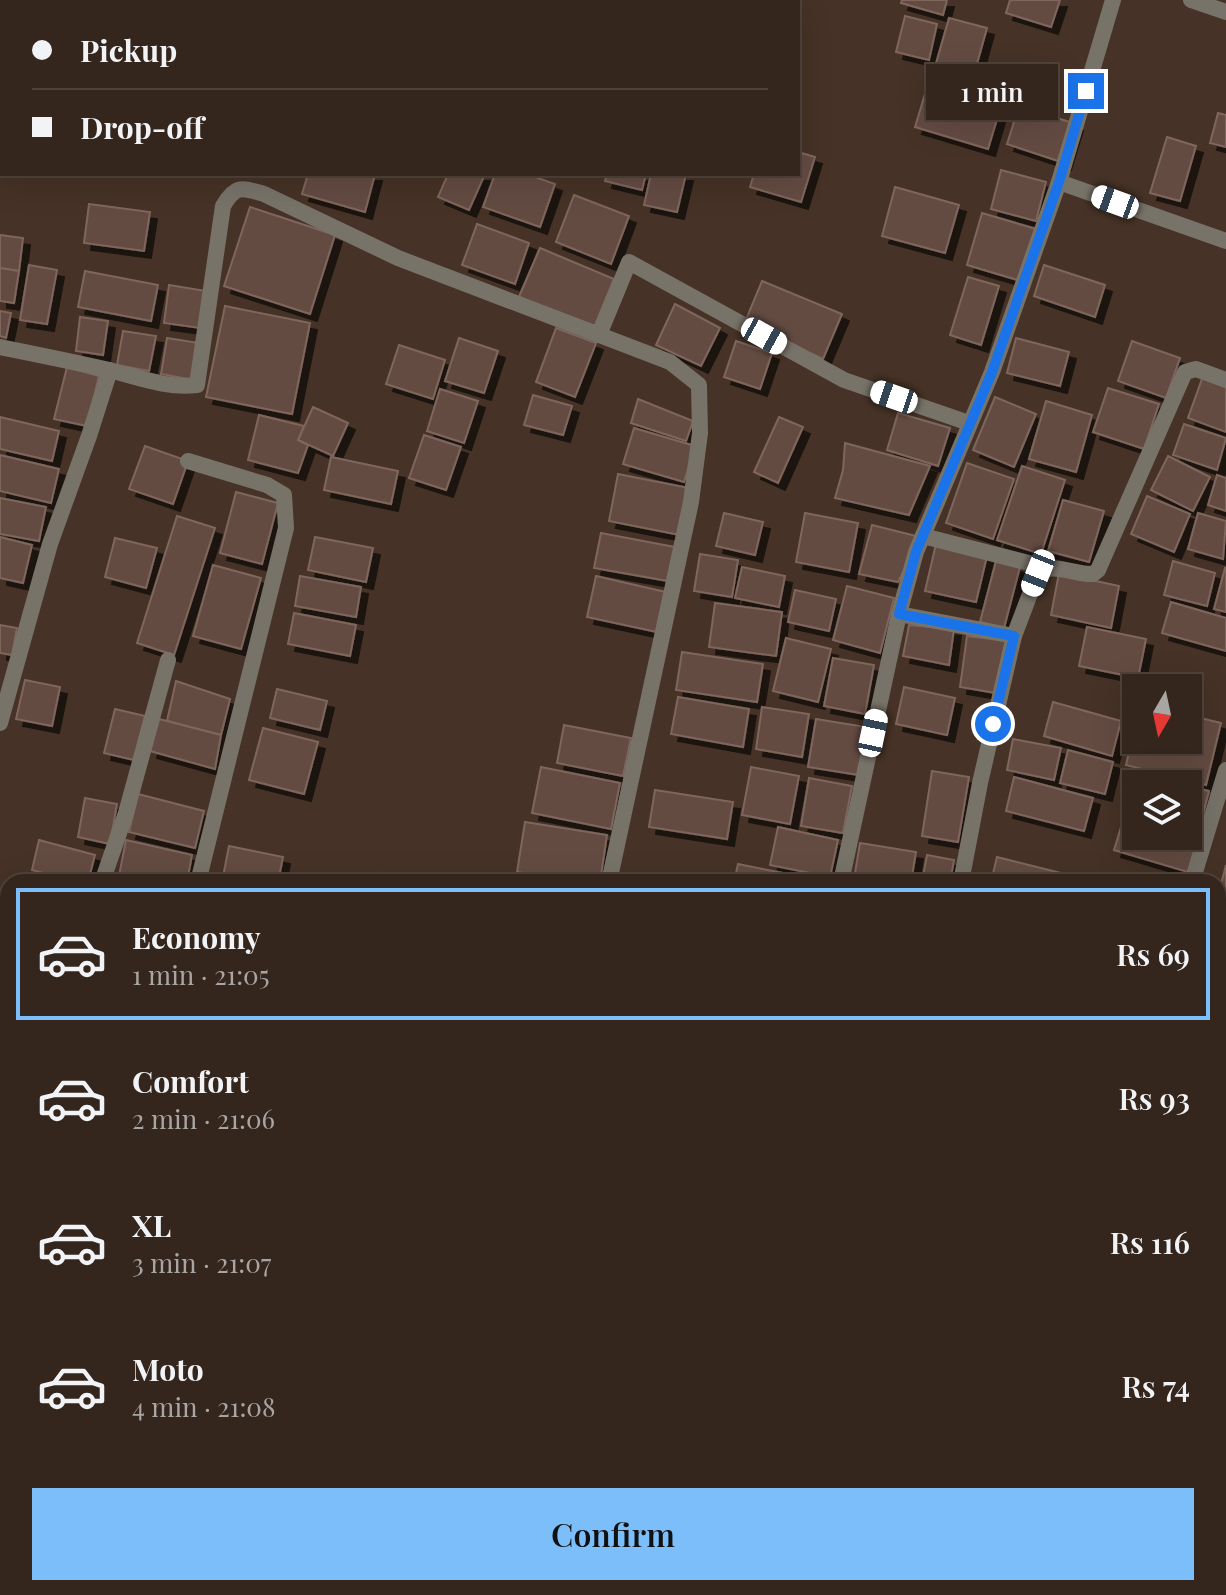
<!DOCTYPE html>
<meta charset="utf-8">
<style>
:root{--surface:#34261c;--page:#3f3229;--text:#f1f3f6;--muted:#a9a5a3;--line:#4e433b;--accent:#7cbef9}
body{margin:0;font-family:"Playfair Display",serif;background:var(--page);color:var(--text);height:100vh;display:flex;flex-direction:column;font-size:30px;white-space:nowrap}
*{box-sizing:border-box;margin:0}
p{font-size:26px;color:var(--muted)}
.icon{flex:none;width:44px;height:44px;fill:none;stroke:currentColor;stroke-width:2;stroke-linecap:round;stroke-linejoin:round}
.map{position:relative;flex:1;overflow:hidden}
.details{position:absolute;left:0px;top:874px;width:1226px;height:722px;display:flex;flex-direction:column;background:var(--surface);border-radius:24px 24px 0 0;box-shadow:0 8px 32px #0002,0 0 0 2px var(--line)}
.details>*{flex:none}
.hud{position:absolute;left:0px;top:0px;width:800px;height:176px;box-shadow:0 8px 32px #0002,0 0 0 2px var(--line);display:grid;align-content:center;height:176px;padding:0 32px;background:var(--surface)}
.needle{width:52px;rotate:189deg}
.fabs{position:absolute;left:1122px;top:674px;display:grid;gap:16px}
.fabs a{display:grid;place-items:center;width:80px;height:80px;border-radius:0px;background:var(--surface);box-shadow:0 8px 32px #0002,0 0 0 2px var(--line);font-size:40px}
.end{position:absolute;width:36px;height:36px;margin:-18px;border:10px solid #1a73e8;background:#fff;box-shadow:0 0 0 4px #fff}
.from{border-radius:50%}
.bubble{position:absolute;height:56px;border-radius:0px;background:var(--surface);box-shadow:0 8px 32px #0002,0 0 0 2px var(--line);font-size:26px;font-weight:600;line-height:56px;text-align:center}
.car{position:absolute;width:24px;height:48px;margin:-24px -12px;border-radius:10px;box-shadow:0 0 6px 2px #0007;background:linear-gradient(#fff 24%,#345 0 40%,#fff 0 76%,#345 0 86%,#fff 0)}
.hud b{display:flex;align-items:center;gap:28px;height:76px;font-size:30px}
.hud b+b{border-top:2px solid var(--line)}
.hud i{width:20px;height:20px;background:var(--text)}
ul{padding:14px 0 0;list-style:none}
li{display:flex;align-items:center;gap:24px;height:132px;margin:0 16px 12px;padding:0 16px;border:4px solid transparent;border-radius:0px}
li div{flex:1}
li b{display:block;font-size:30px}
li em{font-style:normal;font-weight:600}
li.active{border-color:var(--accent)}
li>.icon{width:72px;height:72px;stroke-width:1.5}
.button{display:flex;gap:16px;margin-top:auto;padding:16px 32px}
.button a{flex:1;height:92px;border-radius:0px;background:var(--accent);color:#111;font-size:32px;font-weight:600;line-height:92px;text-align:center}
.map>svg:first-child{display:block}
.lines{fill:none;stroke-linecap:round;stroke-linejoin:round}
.canal{stroke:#6590ad;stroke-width:32}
.building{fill:#644b43;stroke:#7f665d;stroke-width:2;filter:url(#shadow)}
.minor{stroke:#787369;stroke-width:16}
.tertiary{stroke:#787369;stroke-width:16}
.route{stroke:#1a73e8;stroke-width:10}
</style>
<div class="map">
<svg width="1226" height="1595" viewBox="0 0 1226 1595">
<defs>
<filter id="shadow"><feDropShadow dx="7" dy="7" stdDeviation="0" flood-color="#0009"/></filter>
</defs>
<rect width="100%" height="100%" fill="#463226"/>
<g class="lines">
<!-- canal -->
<path class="canal" d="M0,1585L10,1595"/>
</g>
<!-- building -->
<g class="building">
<path d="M902,0H947L943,15L901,3Z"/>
<path d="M1010,0H1060L1051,27L1006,13Z"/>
<path d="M905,16L937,24L929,60L896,52Z"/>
<path d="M949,18L987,28L973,78L935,67Z"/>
<path d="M931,74L1004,96L988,149L915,127Z"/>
<path d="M1019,106L1076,124L1064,163L1007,144Z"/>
<path d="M1218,113L1226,115V147L1210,143Z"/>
<path d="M1167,137L1196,146L1180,201L1150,193Z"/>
<path d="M798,152L815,157L801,202L750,187L754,174H798Z"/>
<path d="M1001,170L1046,182L1036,221L991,209Z"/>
<path d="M308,174H375L365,212L302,194Z"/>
<path d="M448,174H485L469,210L438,197Z"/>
<path d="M495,174H527L555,184L540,227L483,207Z"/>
<path d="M607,174H646L642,190L605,181Z"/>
<path d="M651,174H686L677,212L644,205Z"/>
<path d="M895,187L959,205L945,253L882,236Z"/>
<path d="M574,195L629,216L611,264L556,242Z"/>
<path d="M89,204L150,212L144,251L84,243Z"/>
<path d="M250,207L335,235L310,314L224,286Z"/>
<path d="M982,213L1036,229L1021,281L967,265Z"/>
<path d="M477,224L529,243L515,284L462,265Z"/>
<path d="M0,235L23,238L19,271L0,268Z"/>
<path d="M540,248L614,279L593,330L518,299Z"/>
<path d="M29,265L57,270L47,324L20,320Z"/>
<path d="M1044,265L1105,285L1095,317L1034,296Z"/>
<path d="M0,268L19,271L14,303L0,301Z"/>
<path d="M85,271L158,285L151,321L78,307Z"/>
<path d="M968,277L999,286L981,345L950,335Z"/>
<path d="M762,281L842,314L823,359L745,322Z"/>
<path d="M169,285L206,291L200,328L164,323Z"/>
<path d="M675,304L720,328L701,366L656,345Z"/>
<path d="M225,306L310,323L292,414L206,397Z"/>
<path d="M0,311L11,313L6,338L0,336Z"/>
<path d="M80,317L108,321L103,355L76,351Z"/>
<path d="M556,328L596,343L575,397L536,382Z"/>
<path d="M123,331L156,336L149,371L117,365Z"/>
<path d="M167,338L199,343L193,380L161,374Z"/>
<path d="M459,338L498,351L484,393L445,381Z"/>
<path d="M1016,338L1069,352L1060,386L1007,373Z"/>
<path d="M736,341L772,353L760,389L724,377Z"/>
<path d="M1132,341L1180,358L1166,398L1118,381Z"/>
<path d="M399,345L445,360L433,399L386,384Z"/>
<path d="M67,367L99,376L87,426L54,419Z"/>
<path d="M1203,376L1226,384V432L1188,418Z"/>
<path d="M1108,388L1159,404L1144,449L1093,432Z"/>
<path d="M440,389L478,401L464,443L427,431Z"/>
<path d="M533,395L572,406L563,435L524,425Z"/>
<path d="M995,397L1036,414L1014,467L973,450Z"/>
<path d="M638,399L693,421L686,441L631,423Z"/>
<path d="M1046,401L1092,415L1076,472L1029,459Z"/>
<path d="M313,407L348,423L333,456L298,440Z"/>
<path d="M898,413L950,428L938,466L887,450Z"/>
<path d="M259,415L304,426L298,440L308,445L298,473L248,460Z"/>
<path d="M0,417L59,431L52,461L0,449Z"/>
<path d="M779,417L803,427L778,483L754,472Z"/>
<path d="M1184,424L1226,438L1217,470L1173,455Z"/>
<path d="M634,428L695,446L684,482L623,464Z"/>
<path d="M424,435L461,447L446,490L409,478Z"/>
<path d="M845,443L930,466L909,515L835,498L843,470Z"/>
<path d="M145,446L188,461L173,504L129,489Z"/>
<path d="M0,455L59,469L51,503L0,491Z"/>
<path d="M1168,456L1210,477L1193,511L1151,490Z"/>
<path d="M331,457L398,471L391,504L324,490Z"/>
<path d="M967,463L1014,479L993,539L946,523Z"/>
<path d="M1022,466L1065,480L1041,554L997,540Z"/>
<path d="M618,474L689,488L680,535L609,521Z"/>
<path d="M1217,475L1226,478V511L1208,505Z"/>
<path d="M236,492L278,503L262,564L220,553Z"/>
<path d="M1147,496L1190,514L1174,552L1131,534Z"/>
<path d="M0,498L46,507L39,541L0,534Z"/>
<path d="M1063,500L1104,511L1089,562L1048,551Z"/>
<path d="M724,513L763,522L755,555L716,546Z"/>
<path d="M805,513L858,523L849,572L796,562Z"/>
<path d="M1198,513L1226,521L1223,559L1188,549Z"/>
<path d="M177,516L215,528L174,655L137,643Z"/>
<path d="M872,525L916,536L911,556L898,582L859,574Z"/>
<path d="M601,533L675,547L668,581L594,568Z"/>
<path d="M0,537L32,545L23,583L0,578Z"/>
<path d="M315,537L373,548L366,582L308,570Z"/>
<path d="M115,538L157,548L146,588L105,577Z"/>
<path d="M936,544L987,556L976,602L925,591Z"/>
<path d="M700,554L738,560L732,597L694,591Z"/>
<path d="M996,561L1020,567L1004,628L980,622Z"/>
<path d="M1173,561L1215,573L1207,606L1164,595Z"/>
<path d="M213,565L261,578L241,649L193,636Z"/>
<path d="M742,567L785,576L779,607L735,598Z"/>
<path d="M1225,568L1226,569V612L1214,609Z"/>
<path d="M1059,573L1119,586L1111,628L1051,615Z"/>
<path d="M300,576L361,587L356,617L295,606Z"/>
<path d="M596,576L666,592L657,632L587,617Z"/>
<path d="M847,586L894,598L880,653L833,640Z"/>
<path d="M795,590L836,599L829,631L788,622Z"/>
<path d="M1171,602L1226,618V651L1162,633Z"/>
<path d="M715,603L782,612L776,656L709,647Z"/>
<path d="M294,613L356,625L350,656L288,644Z"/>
<path d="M0,625L17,628L12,655L0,653Z"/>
<path d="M909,625L954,629L949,665L903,656Z"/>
<path d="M1087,627L1146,639L1138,678L1079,666Z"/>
<path d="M967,636L1008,641L996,693L960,687Z"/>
<path d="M786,638L831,649L818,702L773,691Z"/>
<path d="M682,652L763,664L757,702L676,690Z"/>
<path d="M833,658L874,665L865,714L824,706Z"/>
<path d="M25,680L60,687L52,726L16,719Z"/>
<path d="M176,681L230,699L221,735L167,721Z"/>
<path d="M904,687L955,698L947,735L896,724Z"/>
<path d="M277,689L327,701L320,730L270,718Z"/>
<path d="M678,697L749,709L743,747L671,734Z"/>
<path d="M1053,702L1121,721L1112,756L1044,736Z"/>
<path d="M762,707L809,714L802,757L756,749Z"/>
<path d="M115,709L145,716L134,760L104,753Z"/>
<path d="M1188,715L1221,723L1206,785L1126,765L1136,723V740H1188Z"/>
<path d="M159,719L221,735L215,769L150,751Z"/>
<path d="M816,719L866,727L859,775L808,767Z"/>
<path d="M564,725L631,738L623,776L557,763Z"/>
<path d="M263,728L318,742L304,794L249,780Z"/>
<path d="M1013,739L1061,748L1054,780L1007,770Z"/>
<path d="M1068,750L1113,762L1105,794L1060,783Z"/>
<path d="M541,767L620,783L611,829L532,813Z"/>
<path d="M751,767L799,776L790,824L742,815Z"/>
<path d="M932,771L969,777L958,842L922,836Z"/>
<path d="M1135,772L1182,784H1136V813L1125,810Z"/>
<path d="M1014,777L1093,798L1084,831L1006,811Z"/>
<path d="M809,778L852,786L843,833L801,826Z"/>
<path d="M1188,786L1209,791L1199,830L1188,827Z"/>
<path d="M655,790L733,802L727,839L649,827Z"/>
<path d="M138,794L204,811L195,848L129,832Z"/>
<path d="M85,798L117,804L110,844L78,837Z"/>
<path d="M1125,814L1136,818V836H1188V833L1198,837L1188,872L1114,850Z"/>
<path d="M525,822L607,835L600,882H577L517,872Z"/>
<path d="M778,827L838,840L830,877L770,865Z"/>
<path d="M39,840L95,855L88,882H76L32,870Z"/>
<path d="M126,840L192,855L187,882L118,881Z"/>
<path d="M860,843L916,852L911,882H872L854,879Z"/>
<path d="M229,846L283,857L278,882H222Z"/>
<path d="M927,855L954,860L950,882H922Z"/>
<path d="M997,857L1085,879V882H991Z"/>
<path d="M738,864L828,882H734Z"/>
<path d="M1226,865V943L1218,941V896Z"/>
<path d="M377,873L443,882H376Z"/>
<path d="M8,917V952L0,949Z"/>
<path d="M1218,959L1226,961V1024L1218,1022Z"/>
<path d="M1218,1040L1225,1042L1218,1075Z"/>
<path d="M1218,1182L1226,1184V1222L1222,1242L1218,1241Z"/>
<path d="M1226,1304V1410L1218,1408V1346Z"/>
<path d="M1218,1419L1226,1421V1487L1218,1486Z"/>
<path d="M8,1434V1485L0,1482V1454Z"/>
<path d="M230,1588H331L328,1595H227Z"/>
<path d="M415,1588H424L440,1595H412Z"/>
<path d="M681,1588H743L739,1595H697Z"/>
<path d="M822,1588H882L879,1595H839Z"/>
</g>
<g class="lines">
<!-- minor -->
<g class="minor">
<path d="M1059,182L1226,241"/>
<path d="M599,335L629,262L844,380L969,423"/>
<path d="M0,347C35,354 70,361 105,369C135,376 166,389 197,385L223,206C236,184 242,188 264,194L398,258L670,362L699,385L700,433L691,502L609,882"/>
<path d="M188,461L267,485L284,495L286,528L198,882"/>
<path d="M923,536L1048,568"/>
<path d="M899,614L1014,636"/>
<path d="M0,723L50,544L89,436L110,370"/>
<path d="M102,882L126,813L168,660"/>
<path d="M841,882L899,614L916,552L992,372L1059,182L1113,0"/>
<path d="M961,882L980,783L1014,636L1038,573C1052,562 1076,575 1093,574L1098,570L1185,372L1196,369L1226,380"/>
<path d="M1192,882L1226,770"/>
<path d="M1218,1288L1226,1259"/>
<path d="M1218,1495L1226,1497"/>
<path d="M0,1506L8,1512"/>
<path d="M99,1588L107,1595"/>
<path d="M173,1595L175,1588"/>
<path d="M502,1595L504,1588"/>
</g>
<!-- tertiary -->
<g class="tertiary">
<path d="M1191,0L1226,12"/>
<path d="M0,983L8,986"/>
<path d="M1218,1148L1226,1150"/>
</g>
</g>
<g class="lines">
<!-- route -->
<path class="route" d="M993,724L1014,636L899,614L916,552L992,372L1059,182L1086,91"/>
</g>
</svg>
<div class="fabs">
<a><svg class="needle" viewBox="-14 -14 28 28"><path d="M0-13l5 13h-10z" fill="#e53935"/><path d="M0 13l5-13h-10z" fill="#a9a5a3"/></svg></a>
<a><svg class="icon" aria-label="layers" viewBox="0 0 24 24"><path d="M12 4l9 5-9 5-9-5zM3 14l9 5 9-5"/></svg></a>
</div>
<i class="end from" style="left:993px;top:724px"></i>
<i class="end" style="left:1086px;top:91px"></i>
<div class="bubble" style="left:926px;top:64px;width:132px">1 min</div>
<i class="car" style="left:1115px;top:202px;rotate:290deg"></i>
<i class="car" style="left:764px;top:336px;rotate:119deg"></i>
<i class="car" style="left:894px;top:397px;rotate:289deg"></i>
<i class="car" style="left:1038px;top:573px;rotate:202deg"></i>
<i class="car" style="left:873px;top:733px;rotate:12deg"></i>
<div class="hud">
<b><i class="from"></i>Pickup</b>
<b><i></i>Drop-off</b>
</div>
<section class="details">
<ul>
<li class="active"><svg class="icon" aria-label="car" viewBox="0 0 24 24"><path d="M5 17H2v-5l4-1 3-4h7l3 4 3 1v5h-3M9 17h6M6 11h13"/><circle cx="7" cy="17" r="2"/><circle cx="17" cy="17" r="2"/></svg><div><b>Economy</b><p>1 min · 21:05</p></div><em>Rs 69</em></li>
<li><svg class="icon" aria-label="car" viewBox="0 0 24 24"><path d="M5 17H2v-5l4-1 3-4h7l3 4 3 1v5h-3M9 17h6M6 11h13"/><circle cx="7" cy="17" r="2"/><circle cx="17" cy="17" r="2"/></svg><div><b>Comfort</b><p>2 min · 21:06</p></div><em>Rs 93</em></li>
<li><svg class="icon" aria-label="car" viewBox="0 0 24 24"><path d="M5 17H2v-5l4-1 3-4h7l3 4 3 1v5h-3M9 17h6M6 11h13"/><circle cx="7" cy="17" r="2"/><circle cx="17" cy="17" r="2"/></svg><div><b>XL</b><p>3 min · 21:07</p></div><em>Rs 116</em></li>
<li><svg class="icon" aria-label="car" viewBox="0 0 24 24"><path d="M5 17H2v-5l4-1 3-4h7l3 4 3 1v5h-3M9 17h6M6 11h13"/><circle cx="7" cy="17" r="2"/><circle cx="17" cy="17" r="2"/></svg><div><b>Moto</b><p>4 min · 21:08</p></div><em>Rs 74</em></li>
</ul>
<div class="button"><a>Confirm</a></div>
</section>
</div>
